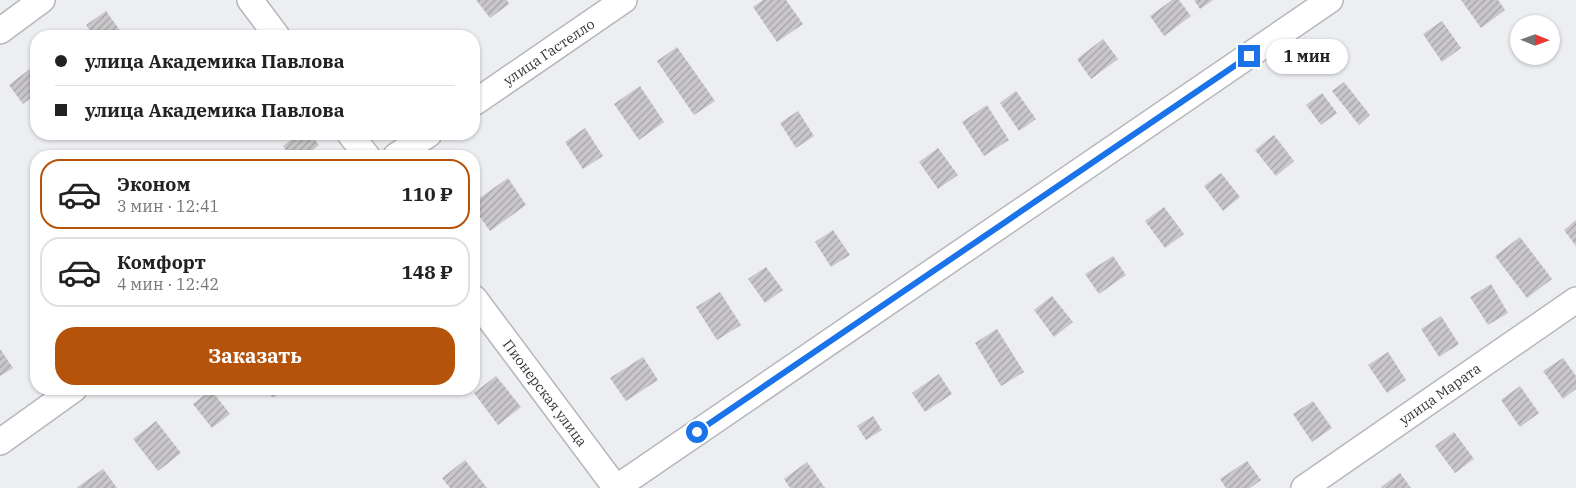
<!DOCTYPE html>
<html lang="ru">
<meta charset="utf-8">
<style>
:root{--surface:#fff;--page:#f2f2f2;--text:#222;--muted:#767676;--line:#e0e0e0;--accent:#b45309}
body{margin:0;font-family:"IBM Plex Serif",serif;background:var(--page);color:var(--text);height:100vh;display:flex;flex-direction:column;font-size:19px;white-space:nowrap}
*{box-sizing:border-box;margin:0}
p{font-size:16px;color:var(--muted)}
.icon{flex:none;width:28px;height:28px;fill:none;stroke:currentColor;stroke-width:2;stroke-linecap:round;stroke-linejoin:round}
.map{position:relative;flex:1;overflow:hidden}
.details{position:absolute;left:30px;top:150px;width:450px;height:245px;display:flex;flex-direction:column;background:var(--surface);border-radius:20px;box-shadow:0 1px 4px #0004}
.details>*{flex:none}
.hud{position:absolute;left:30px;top:30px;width:450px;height:110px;border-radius:20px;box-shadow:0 1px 4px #0004;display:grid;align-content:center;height:110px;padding:0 25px;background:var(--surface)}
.needle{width:32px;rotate:91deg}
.tools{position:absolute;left:1510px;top:15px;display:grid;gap:10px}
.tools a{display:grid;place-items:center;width:50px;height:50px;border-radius:50%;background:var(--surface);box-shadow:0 1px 4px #0004;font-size:25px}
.end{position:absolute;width:22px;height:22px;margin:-11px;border:6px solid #1a73e8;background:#fff;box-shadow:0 0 0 2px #fff}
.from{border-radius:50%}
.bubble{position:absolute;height:35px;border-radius:18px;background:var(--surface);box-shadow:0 1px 4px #0004;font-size:16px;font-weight:700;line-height:35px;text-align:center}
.hud b{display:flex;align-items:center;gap:18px;height:48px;font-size:19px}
.hud b+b{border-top:1px solid var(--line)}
.hud i{width:12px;height:12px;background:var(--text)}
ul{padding:9px 0 0;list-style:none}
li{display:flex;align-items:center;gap:15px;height:70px;margin:0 10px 8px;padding:0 15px;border:2px solid var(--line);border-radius:20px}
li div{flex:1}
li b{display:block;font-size:19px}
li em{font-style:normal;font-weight:700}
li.selected{border-color:var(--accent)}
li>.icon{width:45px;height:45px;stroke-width:1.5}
.button{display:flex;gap:10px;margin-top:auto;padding:10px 25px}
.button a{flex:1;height:58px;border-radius:20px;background:var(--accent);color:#fff;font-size:20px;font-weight:700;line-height:58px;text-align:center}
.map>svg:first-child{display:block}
.building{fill:url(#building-hatch)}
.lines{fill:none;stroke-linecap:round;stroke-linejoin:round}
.minor-casing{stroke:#b5b7ba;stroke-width:28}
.minor{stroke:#fff;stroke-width:25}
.route{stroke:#1a73e8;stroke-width:6}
.labels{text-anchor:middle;stroke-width:5;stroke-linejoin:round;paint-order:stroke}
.street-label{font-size:14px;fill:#333435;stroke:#fff}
</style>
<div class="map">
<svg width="1576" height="488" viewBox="0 0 1576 488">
<defs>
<pattern id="building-hatch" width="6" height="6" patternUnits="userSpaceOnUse" patternTransform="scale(1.25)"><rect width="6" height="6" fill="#c9c7ca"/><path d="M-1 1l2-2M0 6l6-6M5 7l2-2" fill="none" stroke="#a4a2a5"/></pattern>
</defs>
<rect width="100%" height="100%" fill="#eceef1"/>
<!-- building -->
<g class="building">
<path d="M476,0H507L509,4L490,18Z"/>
<path d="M763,0H786L803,24L777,42L753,7Z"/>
<path d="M1172,0H1179L1191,16L1164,36L1150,16Z"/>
<path d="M1194,0H1213L1200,9Z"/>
<path d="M1461,0H1498L1505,10L1481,28Z"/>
<path d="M106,11L124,36H94L86,25Z"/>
<path d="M1442,21L1461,48L1442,62L1423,34Z"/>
<path d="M1103,39L1118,59L1091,79L1077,59Z"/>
<path d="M677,47L715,101L694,115L657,61Z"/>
<path d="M35,65L36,94L23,104L9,85Z"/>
<path d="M1344,82L1370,115L1359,125L1332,91Z"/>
<path d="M640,86L664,122L639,140L614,104Z"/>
<path d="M1016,91L1036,119L1019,131L1000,103Z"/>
<path d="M1322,93L1337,113L1321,125L1306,105Z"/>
<path d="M987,105L1009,140L984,156L962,122Z"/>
<path d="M798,111L814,136L796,148L780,123Z"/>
<path d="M585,128L603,156L583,169L565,142Z"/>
<path d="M299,134H310L319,145L305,156H290L283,146Z"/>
<path d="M1274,135L1294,161L1276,176L1255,150Z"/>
<path d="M938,148L958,175L938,189L919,162Z"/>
<path d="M1221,173L1240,197L1223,211L1204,186Z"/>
<path d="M508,178L526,205L490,231L474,208V202Z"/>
<path d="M1164,207L1184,234L1165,248L1145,221Z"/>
<path d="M1576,220V246L1564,230Z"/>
<path d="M833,230L850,255L831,267L815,242Z"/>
<path d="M1520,237L1552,279L1527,298L1495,256Z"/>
<path d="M1113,256L1126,275L1099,294L1085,274Z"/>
<path d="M766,267L783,290L765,303L748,279Z"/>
<path d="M1491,284L1508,313L1488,325L1470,297Z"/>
<path d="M720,292L741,325L717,340L696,307Z"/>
<path d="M1052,296L1073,322L1054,337L1034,310Z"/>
<path d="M1441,316L1459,344L1439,357L1421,329Z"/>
<path d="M997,329L1024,372L1001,386L975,343Z"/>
<path d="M0,349L13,368L0,376Z"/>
<path d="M1388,352L1406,380L1387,393L1368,365Z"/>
<path d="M643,357L658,380L626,401L610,378Z"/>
<path d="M1563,358L1576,376V389L1563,399L1543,371Z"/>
<path d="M939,374L952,394L925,412L912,393Z"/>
<path d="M496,376L521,407L498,425L474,393Z"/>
<path d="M1520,386L1539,413L1520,427L1501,400Z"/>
<path d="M266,389H285L273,398Z"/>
<path d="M211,390L230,414L212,428L193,404Z"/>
<path d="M1313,401L1332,428L1312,442L1293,414Z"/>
<path d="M873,416L882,430L866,440L857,426Z"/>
<path d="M156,421L181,453L158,471L133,439Z"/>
<path d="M1454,432L1474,459L1455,473L1435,446Z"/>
<path d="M465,460L487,488H450L442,478Z"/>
<path d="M1247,461L1261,480L1250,488H1226L1220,479Z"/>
<path d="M807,462L825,488H790L784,479Z"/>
<path d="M103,469L117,488H76Z"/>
<path d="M1400,473L1411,488H1382L1381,487Z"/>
</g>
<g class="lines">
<!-- minor casing -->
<g class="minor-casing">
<g id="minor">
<path d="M250,0L277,36"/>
<path d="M0,31L42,0"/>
<path d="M474,103L624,0"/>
<path d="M350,134L367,156"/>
<path d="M396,156L429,134"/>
<path d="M474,298L616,488"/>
<path d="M0,442L74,389"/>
<path d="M616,488L1330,0"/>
<path d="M1304,488L1576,300"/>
</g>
</g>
<!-- minor -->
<use href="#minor" class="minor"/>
</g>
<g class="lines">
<!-- route -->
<path class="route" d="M697,432L1249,56"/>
</g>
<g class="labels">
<!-- street labels -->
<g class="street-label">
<text transform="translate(549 52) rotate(-34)" y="5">улица Гастелло</text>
<text transform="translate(545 393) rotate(53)" y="5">Пионерская улица</text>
<text transform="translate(1440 394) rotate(-35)" y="5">улица Марата</text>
</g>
</g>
</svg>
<div class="tools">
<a><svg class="needle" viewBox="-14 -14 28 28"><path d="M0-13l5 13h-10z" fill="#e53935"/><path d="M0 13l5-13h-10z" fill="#767676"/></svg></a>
</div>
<i class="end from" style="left:697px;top:432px"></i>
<i class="end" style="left:1249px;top:56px"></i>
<div class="bubble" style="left:1266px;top:39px;width:82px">1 мин</div>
<div class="hud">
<b><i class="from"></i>улица Академика Павлова</b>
<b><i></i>улица Академика Павлова</b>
</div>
<section class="details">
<ul>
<li class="selected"><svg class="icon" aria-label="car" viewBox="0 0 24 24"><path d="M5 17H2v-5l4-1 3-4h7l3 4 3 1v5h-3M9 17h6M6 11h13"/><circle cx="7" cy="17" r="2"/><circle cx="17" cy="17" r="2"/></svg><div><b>Эконом</b><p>3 мин · 12:41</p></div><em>110 ₽</em></li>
<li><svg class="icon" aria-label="car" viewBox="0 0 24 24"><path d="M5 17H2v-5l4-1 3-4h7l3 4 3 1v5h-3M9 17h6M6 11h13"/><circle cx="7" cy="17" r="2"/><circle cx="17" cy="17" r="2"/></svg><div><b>Комфорт</b><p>4 мин · 12:42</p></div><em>148 ₽</em></li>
</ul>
<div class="button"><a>Заказать</a></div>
</section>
</div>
